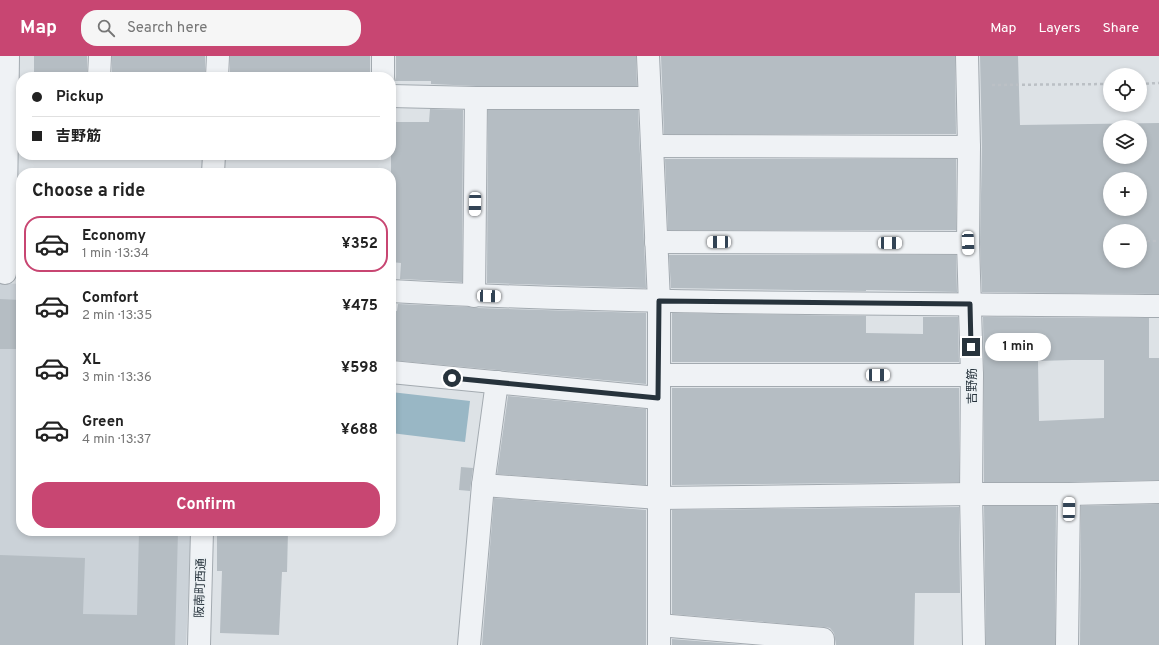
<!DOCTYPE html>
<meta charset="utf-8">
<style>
:root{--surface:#fff;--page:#f6f6f6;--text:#222;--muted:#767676;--line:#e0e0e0;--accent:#c84672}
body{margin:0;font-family:Overpass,"Noto Sans JP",sans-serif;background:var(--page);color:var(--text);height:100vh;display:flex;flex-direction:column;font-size:15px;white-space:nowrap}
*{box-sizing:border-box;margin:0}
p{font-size:13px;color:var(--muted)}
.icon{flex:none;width:22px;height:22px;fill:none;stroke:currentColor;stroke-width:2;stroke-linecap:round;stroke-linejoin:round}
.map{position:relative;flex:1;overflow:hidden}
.sheet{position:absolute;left:16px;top:112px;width:380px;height:368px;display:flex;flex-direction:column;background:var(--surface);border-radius:16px;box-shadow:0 2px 6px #0003}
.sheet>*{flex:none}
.guide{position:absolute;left:16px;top:16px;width:380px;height:88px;border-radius:16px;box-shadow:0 2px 6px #0003;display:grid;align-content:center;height:88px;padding:0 16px;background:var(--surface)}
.buttons{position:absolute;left:1103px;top:12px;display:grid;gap:8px}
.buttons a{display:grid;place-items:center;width:44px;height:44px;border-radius:50%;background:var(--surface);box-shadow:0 2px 6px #0003;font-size:20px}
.end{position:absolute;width:18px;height:18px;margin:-9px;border:5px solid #27333c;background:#fff;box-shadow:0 0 0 2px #fff}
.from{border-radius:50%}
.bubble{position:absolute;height:28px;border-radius:14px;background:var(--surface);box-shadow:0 2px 6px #0003;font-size:13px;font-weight:700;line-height:28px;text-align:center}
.car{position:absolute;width:12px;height:24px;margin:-12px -6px;border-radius:5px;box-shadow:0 0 3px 1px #0007;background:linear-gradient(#fff 24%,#345 0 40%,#fff 0 76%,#345 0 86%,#fff 0)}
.guide b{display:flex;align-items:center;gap:14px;height:38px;font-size:15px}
.guide b+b{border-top:1px solid var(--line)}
.guide i{width:10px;height:10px;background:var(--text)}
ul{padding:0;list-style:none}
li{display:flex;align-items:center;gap:12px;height:56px;margin:0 8px 6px;padding:0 8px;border:2px solid transparent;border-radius:16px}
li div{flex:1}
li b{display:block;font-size:15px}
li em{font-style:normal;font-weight:700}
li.on{border-color:var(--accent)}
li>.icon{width:36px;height:36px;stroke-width:1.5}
h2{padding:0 16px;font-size:18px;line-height:48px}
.primary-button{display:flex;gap:8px;margin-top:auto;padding:8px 16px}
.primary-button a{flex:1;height:46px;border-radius:16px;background:var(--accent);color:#fff;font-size:16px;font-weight:700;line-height:46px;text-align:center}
header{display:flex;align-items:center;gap:24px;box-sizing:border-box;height:56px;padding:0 20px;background:var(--accent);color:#fff}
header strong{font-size:19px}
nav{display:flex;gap:22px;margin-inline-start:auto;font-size:14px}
.search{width:280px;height:36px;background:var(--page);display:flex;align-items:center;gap:10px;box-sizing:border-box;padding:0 14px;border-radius:16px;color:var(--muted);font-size:15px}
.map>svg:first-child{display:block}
.built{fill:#cbd2d8}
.water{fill:#99b7c5}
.building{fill:#b5bdc3;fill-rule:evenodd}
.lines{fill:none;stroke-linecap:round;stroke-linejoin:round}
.street-casing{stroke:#a3aab0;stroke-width:24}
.path{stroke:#bbc0c5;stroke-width:2.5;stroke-dasharray:3 3;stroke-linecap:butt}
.street{stroke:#eff2f5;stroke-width:22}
.route{stroke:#27333c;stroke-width:5}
.labels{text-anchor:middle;stroke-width:3.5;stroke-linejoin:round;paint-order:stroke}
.street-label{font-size:12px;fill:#27333c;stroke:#ecf1f4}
</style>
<header>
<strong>Map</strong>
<div class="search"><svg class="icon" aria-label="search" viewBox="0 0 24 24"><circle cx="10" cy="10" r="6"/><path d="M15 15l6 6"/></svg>Search here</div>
<nav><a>Map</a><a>Layers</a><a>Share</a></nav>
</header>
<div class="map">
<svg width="1159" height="589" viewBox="0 0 1159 589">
<rect width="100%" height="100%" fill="#dde2e6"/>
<!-- built -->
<path class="built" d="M0,227L21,228V475H191L186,589H0Z"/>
<!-- water -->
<path class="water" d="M391,336L470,345L465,386L391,377Z"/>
<!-- building -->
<g class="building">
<rect x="34" y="0" width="53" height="21"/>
<rect x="112" y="0" width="93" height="21"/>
<rect x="230" y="0" width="140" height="21"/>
<path d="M396,0H636L637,30H476L431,28V25H395L396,21Z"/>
<path d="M661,0H955L956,78H664Z"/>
<path d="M980,0H1018L1020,69L1159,67V238L982,236L980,187L982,91ZM1110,71H1140V101H1110ZM1110,123H1140V153H1110ZM1110,175H1140V205H1110Z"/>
<path d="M430,53L463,54L462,226L400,223L401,207L391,206V99H392L393,66H429Z"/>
<path d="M488,54H638L646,232L487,227Z"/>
<path d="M665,103H956V174H668Z"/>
<path d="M669,199H956L957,236L866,234V235L671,232Z"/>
<path d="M0,243L21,244V293H0Z"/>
<path d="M398,248L469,251L473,252H478L646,257V328L391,304V255H397Z"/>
<path d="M672,257L866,260V277L923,278V261H958L959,306H672Z"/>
<path d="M983,261L1149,262V302H1159V424L1069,426H984V319ZM1072,304H1104V362L1039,365L1038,305Z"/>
<path d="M672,332H959V426L672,429Z"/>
<path d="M508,340L646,353V429L497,418Z"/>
<path d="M461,411L473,412L470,435L459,434Z"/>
<path d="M494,442L646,454V589H482Z"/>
<path d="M1159,448V589H1080L1081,450Z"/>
<path d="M984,450H1056L1055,589H986Z"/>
<path d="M959,451L960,537H915L914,589H836L834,577L830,572L824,571L672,558V454Z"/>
<path d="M139,475H178L175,589H0V499L85,502L83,558L137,559Z"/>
<path d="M217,475H288L287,516H282L279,579L220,577L222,515H217Z"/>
<path d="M672,583L746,589H672Z"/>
</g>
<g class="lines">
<!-- street casing -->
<g class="street-casing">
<g id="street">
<path d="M648,0L659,245V589"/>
<path d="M967,0L969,91L968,187L972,319L971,438L974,589"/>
<path d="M99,21L100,0"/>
<path d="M217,21L218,0"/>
<path d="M383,21V0"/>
<path d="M391,40L476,42H650"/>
<path d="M652,90L969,91"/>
<path d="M213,117L214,99"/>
<path d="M656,186L968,187"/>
<path d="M5,217L8,0"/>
<path d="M391,235C647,249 903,247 1159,250"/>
<path d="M474,240L476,42"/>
<path d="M391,316L658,342"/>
<path d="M659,319H972"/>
<path d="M483,429L659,442L971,438H1069L1159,436"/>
<path d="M659,569L823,583V589"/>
<path d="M199,589L202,475"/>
<path d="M469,589L483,429L497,326"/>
<path d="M1067,589L1069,438"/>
</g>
</g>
<!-- path -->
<g class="path">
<path d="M1140,28L1159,27"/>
<path d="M992,29L1110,28"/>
<path d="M1141,185H1159"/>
</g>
<!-- street -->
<use href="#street" class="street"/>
</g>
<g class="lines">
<!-- route -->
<path class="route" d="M452,322L658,342L659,245L970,248L971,291"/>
</g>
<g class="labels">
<!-- street labels -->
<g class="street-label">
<text transform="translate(972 330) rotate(-90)" y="4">吉野筋</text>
<text transform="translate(200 532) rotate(-88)" y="4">阪南町西通</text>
</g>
</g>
</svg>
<div class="buttons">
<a><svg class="icon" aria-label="locate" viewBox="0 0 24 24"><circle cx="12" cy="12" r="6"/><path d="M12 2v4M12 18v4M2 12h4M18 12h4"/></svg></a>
<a><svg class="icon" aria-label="layers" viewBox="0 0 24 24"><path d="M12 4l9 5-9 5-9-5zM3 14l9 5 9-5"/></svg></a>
<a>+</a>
<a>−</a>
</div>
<i class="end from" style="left:452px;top:322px"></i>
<i class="end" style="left:971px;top:291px"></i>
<div class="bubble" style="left:985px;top:277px;width:66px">1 min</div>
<i class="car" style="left:475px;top:148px;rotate:181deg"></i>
<i class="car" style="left:719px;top:186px;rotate:270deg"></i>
<i class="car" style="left:890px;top:187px;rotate:90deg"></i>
<i class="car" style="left:968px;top:187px;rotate:178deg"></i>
<i class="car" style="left:489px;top:240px;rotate:92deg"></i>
<i class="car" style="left:878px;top:319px;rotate:90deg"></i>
<i class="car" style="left:1069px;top:453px;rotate:1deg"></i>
<div class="guide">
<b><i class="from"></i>Pickup</b>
<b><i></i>吉野筋</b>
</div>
<section class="sheet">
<h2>Choose a ride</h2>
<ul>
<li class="on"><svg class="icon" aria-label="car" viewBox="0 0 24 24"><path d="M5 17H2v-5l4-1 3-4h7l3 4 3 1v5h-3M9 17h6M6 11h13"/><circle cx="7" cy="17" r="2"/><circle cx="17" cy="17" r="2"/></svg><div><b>Economy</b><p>1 min · 13:34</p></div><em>¥352</em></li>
<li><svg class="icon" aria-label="car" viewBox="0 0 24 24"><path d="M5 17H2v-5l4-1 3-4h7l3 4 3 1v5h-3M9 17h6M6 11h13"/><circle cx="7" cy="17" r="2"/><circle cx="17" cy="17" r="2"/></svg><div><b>Comfort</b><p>2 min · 13:35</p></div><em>¥475</em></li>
<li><svg class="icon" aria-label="car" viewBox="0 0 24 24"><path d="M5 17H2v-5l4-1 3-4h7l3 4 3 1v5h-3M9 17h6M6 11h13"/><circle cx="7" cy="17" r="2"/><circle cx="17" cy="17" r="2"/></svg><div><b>XL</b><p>3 min · 13:36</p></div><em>¥598</em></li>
<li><svg class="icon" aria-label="car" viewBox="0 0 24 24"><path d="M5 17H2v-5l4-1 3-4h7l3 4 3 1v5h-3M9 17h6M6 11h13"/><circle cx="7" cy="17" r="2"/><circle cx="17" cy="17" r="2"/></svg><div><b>Green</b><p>4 min · 13:37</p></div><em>¥688</em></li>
</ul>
<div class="primary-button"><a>Confirm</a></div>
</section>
</div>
